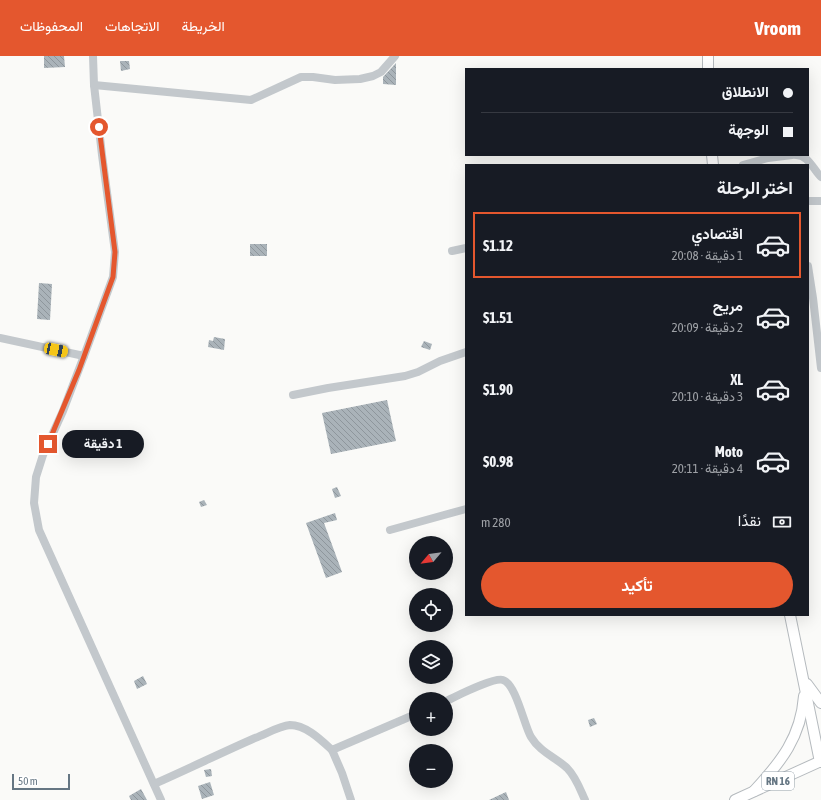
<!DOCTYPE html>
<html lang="ar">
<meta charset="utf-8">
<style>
:root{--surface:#171b24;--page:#242831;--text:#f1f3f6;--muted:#9ea1a6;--line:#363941;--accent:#e4572e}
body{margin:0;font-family:"Asap Condensed",Vazirmatn,sans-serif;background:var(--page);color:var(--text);direction:rtl;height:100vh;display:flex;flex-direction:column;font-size:15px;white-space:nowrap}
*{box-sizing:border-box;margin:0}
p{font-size:13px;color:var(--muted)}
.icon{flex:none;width:22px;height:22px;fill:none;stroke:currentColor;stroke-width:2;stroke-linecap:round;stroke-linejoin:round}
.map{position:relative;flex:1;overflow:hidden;direction:ltr}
.side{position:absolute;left:465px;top:108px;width:344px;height:452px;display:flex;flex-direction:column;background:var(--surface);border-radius:0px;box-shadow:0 4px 16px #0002;direction:rtl}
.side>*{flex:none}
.top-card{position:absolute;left:465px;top:12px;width:344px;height:88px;border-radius:0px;box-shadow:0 4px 16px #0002;direction:rtl;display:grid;align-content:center;height:88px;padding:0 16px;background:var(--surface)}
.needle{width:26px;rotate:241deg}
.fabs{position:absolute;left:409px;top:480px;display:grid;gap:8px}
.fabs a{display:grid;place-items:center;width:44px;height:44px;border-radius:50%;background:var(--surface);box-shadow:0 4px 16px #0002;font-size:20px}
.scale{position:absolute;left:12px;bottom:10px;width:58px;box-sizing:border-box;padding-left:4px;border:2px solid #657683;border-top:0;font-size:11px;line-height:14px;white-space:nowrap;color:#657683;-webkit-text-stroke:3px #fff;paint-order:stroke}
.end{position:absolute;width:18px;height:18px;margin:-9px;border:5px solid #e4572e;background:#fff;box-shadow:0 0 0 2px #fff}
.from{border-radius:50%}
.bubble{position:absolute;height:28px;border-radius:14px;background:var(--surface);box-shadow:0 4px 16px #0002;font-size:13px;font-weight:700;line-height:28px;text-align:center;direction:rtl}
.car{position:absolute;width:12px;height:24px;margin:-12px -6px;border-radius:5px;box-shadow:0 0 3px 1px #0007;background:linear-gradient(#f5c518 24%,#345 0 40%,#f5c518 0 76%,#345 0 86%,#f5c518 0)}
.top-card b{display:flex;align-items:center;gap:14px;height:38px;font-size:15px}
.top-card b+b{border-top:1px solid var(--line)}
.top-card i{width:10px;height:10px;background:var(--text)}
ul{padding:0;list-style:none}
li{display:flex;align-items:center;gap:12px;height:66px;margin:0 8px 6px;padding:0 8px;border:2px solid transparent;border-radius:0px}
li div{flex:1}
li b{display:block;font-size:15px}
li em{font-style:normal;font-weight:700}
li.active{border-color:var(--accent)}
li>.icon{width:36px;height:36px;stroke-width:1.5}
h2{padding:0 16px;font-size:18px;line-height:48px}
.pay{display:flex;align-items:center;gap:10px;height:44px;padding:0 16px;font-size:15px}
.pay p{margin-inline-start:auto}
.button{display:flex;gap:8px;margin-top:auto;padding:8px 16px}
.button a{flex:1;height:46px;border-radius:24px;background:var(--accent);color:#fff;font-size:16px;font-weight:700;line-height:46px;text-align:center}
header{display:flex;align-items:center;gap:24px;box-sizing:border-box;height:56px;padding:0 20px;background:var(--accent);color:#fff}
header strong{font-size:19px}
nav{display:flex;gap:22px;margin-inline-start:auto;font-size:14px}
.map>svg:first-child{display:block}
.building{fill:url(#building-back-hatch)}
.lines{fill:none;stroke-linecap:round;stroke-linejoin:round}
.major-casing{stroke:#b5babe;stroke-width:12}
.minor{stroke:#c3c8cc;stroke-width:8}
.major{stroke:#fff;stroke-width:10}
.route{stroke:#e4572e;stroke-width:5}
.labels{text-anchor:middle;stroke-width:4;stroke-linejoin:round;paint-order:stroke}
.shield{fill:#fff;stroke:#939fa8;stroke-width:1}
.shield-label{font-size:11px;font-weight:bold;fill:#657683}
</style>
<header>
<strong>Vroom</strong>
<nav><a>الخريطة</a><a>الاتجاهات</a><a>المحفوظات</a></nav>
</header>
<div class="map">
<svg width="821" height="744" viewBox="0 0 821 744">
<defs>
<pattern id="building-back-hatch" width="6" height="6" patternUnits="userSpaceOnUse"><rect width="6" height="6" fill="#aab3b9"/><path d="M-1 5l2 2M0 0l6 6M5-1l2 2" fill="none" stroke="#8e969c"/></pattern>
</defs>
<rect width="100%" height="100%" fill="#fafaf8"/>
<!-- building -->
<g class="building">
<path d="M44,0H64L65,11L44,12Z"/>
<path d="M120,5H129L130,13L121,15Z"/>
<path d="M396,7V29L383,28V21Z"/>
<rect x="250" y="188" width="17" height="12"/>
<path d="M39,227L52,228L50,264L37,263Z"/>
<path d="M214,281L225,283L224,294L208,291L209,284L213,285Z"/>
<path d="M424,285L432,288L430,294L421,291Z"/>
<path d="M387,344L396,385L331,398L322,357Z"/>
<path d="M337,431L341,440L335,442L332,433Z"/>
<path d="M204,444L207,449L201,451L199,446Z"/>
<path d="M335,457L337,464L324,467L342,516L326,522L306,467Z"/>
<path d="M143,620L147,628L137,633L134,625Z"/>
<path d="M594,662L597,668L590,671L588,664Z"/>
<path d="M211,713L212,720L206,721L204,714Z"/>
<path d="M210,726L214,739L202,743L198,730Z"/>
<path d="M141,733L147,744H131L129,740Z"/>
<path d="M506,736L509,744H489Z"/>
</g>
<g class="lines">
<!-- major casing -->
<g class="major-casing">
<g id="major">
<path d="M708,0V13"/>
<path d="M712,99L713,109"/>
<path d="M790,559L820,706"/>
<path d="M807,628L821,647"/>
<path d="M754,735C781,706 801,681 804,640"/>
<path d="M735,744L821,705"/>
</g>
</g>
<!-- minor -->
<g class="minor">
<path d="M93,0L94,29L102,99L115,196L113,221L84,300L63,355L43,399L36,421L34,447L39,474L161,744"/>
<path d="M94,29L251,44L301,21H313L335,24L360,23L373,20L381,16L395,0"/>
<path d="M796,99C808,99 813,113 821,121"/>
<path d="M743,109L768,102L792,99"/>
<path d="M808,145H821"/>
<path d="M452,195L466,192"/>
<path d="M808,210L813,242L821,312"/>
<path d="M0,282L84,300"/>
<path d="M293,339L328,332L405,320L418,316L440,305L466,296"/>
<path d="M390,474L466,453"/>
<path d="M446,645C457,640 494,621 503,624C516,628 524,669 531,681C540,696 555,701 567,712C576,721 580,733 585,744"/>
<path d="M332,694L342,717L351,744"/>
<path d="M154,728C188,713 221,697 255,682C266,678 279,670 290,669C306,669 321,684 332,694L416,658"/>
</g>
<!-- major -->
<use href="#major" class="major"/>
</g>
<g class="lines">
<!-- route -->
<path class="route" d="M48,388L79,314L113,221L115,196L99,71"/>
</g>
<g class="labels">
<!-- shield labels -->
<rect class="shield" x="762" y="716" width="32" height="18" rx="3"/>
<g class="shield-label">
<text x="778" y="729">RN 16</text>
</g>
</g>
</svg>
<div class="fabs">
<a><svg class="needle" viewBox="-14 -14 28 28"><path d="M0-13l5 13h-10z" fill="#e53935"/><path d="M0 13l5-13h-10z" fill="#9ea1a6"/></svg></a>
<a><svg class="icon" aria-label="locate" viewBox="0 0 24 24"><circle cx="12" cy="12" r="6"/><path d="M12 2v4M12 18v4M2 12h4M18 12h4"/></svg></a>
<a><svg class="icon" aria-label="layers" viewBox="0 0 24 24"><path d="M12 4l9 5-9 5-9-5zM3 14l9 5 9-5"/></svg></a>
<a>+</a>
<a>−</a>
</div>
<div class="scale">50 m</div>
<i class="end from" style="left:99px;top:71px"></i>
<i class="end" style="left:48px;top:388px"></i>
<div class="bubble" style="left:62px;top:374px;width:82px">1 دقيقة</div>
<i class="car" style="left:56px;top:294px;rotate:102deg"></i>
<div class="top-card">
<b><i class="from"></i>الانطلاق</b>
<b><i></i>الوجهة</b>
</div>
<section class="side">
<h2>اختر الرحلة</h2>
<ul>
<li class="active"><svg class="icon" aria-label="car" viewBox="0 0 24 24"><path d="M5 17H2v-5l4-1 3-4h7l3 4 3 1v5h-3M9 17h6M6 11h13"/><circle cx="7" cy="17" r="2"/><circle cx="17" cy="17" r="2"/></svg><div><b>اقتصادي</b><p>1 دقيقة · 20:08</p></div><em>$1.12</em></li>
<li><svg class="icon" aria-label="car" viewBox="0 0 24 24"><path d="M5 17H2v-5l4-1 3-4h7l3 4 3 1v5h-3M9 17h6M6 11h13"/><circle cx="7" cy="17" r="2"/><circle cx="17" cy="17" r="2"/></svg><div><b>مريح</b><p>2 دقيقة · 20:09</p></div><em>$1.51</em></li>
<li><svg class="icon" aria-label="car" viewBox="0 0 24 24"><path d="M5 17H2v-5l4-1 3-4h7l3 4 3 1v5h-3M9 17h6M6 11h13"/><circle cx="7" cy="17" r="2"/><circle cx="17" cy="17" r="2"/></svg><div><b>XL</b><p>3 دقيقة · 20:10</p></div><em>$1.90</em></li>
<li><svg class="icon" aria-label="car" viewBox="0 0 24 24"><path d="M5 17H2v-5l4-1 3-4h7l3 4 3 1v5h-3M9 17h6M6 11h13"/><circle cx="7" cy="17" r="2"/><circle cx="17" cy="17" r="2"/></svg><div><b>Moto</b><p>4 دقيقة · 20:11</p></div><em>$0.98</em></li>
</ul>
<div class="pay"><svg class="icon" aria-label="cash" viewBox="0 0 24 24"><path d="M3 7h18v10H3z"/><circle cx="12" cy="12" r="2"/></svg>نقدًا<p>280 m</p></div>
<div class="button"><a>تأكيد</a></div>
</section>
</div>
